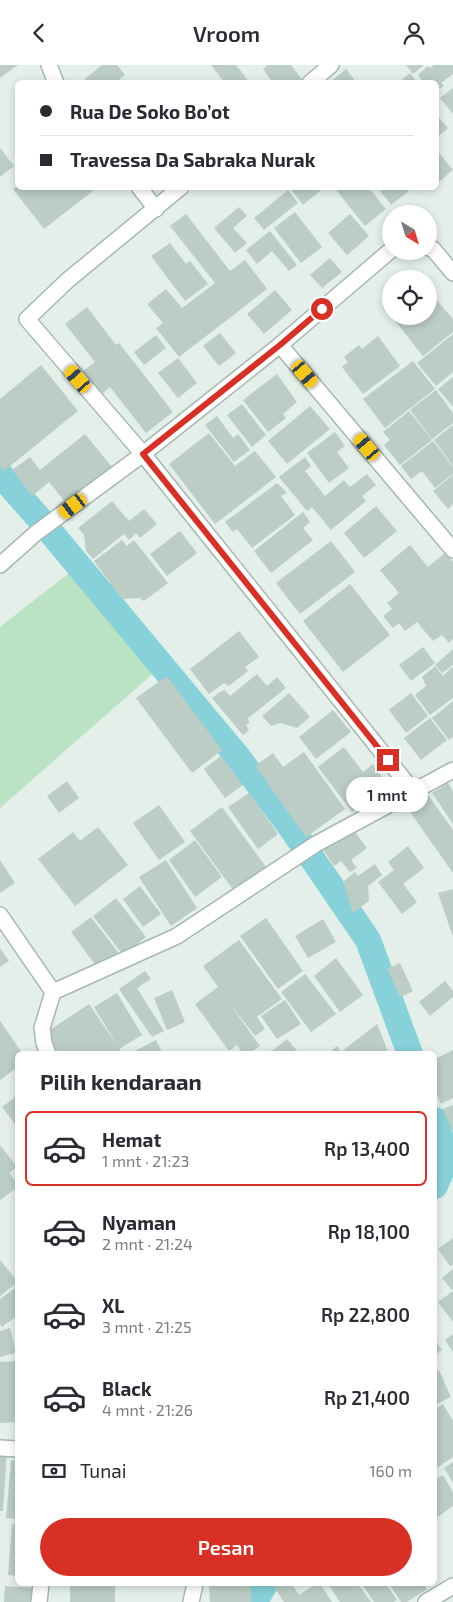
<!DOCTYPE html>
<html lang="id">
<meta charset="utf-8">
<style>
:root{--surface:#fff;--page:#f7f7f7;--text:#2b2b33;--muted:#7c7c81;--line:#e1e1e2;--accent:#d93025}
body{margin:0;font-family:"Exo 2",sans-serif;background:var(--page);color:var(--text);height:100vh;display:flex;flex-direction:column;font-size:19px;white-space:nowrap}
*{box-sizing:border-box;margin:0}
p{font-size:16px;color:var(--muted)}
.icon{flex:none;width:28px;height:28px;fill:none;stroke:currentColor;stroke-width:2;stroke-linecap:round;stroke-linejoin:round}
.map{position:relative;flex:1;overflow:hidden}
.details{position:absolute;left:15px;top:986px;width:422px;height:535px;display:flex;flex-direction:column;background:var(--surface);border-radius:8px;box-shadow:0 2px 8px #0003}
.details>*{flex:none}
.guide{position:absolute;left:15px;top:15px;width:424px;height:110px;border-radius:8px;box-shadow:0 2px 8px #0003;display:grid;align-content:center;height:110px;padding:0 25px;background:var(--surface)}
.needle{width:32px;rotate:142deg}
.tools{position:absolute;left:382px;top:140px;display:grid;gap:10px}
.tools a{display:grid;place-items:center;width:55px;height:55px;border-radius:50%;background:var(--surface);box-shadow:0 2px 8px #0003;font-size:25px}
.end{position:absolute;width:22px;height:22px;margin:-11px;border:6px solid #d93025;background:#fff;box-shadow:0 0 0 2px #fff}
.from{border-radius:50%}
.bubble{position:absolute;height:35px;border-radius:18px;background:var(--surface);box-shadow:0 2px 8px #0003;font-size:16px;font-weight:600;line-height:35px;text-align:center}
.car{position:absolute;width:15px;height:30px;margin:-15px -8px;border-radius:6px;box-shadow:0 0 4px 1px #0007;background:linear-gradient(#f5c518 24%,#345 0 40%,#f5c518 0 76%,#345 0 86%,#f5c518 0)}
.guide b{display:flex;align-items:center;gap:18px;height:48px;font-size:19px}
.guide b+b{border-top:1px solid var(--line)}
.guide i{width:12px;height:12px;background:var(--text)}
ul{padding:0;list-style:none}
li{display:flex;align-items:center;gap:15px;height:75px;margin:0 10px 8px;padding:0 15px;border:2px solid transparent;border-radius:8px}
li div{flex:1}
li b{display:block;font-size:19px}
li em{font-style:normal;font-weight:600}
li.selected{border-color:var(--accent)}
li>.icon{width:45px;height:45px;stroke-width:1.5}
h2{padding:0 25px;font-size:22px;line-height:60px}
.pay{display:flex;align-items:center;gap:12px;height:55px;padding:0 25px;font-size:19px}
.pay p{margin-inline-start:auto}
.action{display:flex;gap:10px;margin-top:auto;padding:10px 25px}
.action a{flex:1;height:58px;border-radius:30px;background:var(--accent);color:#fff;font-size:20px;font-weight:600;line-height:58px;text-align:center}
header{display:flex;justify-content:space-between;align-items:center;height:65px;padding:0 25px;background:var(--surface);font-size:22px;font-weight:600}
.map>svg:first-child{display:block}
.green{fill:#bae3c3}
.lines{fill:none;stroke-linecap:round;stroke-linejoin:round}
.canal{stroke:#86d1da;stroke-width:26}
.building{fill:#bbcdc5}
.street-casing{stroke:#a5b8b1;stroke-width:18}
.street{stroke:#fff;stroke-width:15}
.route{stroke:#d93025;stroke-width:6}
</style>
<header><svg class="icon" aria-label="back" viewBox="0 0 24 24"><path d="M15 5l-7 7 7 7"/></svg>Vroom<svg class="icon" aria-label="person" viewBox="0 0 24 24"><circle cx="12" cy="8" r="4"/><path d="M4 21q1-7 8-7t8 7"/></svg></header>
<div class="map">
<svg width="453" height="1537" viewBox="0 0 453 1537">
<rect width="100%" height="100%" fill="#e4efea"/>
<!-- green -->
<path class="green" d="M69,508L157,605L0,743V562Z"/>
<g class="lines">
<!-- canal -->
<g class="canal">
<path d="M0,409L43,458L237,691L292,764L368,875L410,989"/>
<path d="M435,1055L447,1092L435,1121"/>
<path d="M255,1537L265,1519"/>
</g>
</g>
<!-- building -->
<g class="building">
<path d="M0,0H18L0,13Z"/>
<path d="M102,0H117L125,10L115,18H88L85,14Z"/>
<path d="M211,0H236L250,18H225Z"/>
<path d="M268,0H291L304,17L273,18L263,4Z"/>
<path d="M406,0H424L413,9Z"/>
<path d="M434,0H453V9L441,18L444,21L436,26V18H424L418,10L428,1L430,3Z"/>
<path d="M346,4L355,16L352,18H329Z"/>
<path d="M410,8L418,18H398Z"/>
<path d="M453,23V49L440,33Z"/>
<path d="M436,49L448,63L436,73Z"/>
<path d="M0,83L14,101L0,112Z"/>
<path d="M436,84L453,105L439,117L436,114Z"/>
<path d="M18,121V122H90L93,126L44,164L13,124Z"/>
<path d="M289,122H318L321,125L303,140Z"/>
<path d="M340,122H368L386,144L365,161L336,125Z"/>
<path d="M384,122H405L409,126L391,140L380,126Z"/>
<path d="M288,125L298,138L264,165L254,153Z"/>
<path d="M239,142L247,151L233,163L247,178L235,188L214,163Z"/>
<path d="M295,147L322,182L301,198L274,163Z"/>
<path d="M186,149L230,206L245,195L267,224L179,292L156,263L163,258L147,239L166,224L182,243L215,218L170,161Z"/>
<path d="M350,149L369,171L347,190L328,168Z"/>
<path d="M270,166L297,200L289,206L272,186L257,199L246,185Z"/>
<path d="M170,178L186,199L190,196L208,219L185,236L151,191Z"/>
<path d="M330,193L342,207L322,223L310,210Z"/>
<path d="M275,225L292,245L264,269L247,249Z"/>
<path d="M430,227L453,254V267L423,291L395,256L400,251H429V228Z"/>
<path d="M87,242L116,280L119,278L173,347L146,368L110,322L102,329L83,306L95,297L65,259Z"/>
<path d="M220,268L236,288L219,301L203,281Z"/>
<path d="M453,269V307L436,321L417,298Z"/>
<path d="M156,270L166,283L144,300L134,287Z"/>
<path d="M378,271L400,301L363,329L342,302L348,297L344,292L359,280L362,284Z"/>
<path d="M178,293L197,318L178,333L158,308Z"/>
<path d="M413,296L435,324L385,363L363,334Z"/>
<path d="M41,300L78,346L4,406L0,401V334Z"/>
<path d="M277,309L297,337L283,349L286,353L268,367L243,335Z"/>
<path d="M453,312V342L438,324Z"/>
<path d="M436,325L453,348V358L432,374L410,345Z"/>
<path d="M242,339L266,370L252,382L227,350Z"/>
<path d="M310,341L330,364L287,399L268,376Z"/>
<path d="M409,346L432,375L400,400L384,380L390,375L383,367Z"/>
<path d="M217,351L233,373L238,369L250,385L234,397L205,360Z"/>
<path d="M453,360V401L434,375Z"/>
<path d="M335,367L345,381L337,387L349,403L329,418L307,388Z"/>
<path d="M209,368L235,401L255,386L276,412L215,459L169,399Z"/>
<path d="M85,369L112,402L66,438L49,417L32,431L12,405L30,392L40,405Z"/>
<path d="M433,376L453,402V409L435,423L422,406L411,414L401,401Z"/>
<path d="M305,392L311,401L305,406L325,431L344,415L350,422L367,409L376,420L362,431L366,436L331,465L312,442L307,446L279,412Z"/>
<path d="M453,410V439L448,444L433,426Z"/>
<path d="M277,418L287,428L281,431L295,450L252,483L237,464L233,467L225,457Z"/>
<path d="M112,436L129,456L144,444L157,459L140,473L136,468L129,475L124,469L93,494L86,486L84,470L78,463Z"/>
<path d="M376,441L397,466L364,493L344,468Z"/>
<path d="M303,447L310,457L303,463L313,475L271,508L254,486Z"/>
<path d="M180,466L197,488L167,511L150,489Z"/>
<path d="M122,475L127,481L134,475L168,518L144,536L139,533L122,534L94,496Z"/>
<path d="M331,476L355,507L300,549L276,518Z"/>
<path d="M410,480L428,502L445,488L453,497V574L449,578L442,570L433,576L417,557L405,566L399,558L393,563L383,551L392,544L387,538L399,528L380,505Z"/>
<path d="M350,519L390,570L343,607L303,556Z"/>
<path d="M239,566L259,592L245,602L248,606L229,621L224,618L209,629L190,604Z"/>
<path d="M423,582L435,598L411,616L399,600Z"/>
<path d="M453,584V600L442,608L435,600Z"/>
<path d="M435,601L443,611L452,602L453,604V633L430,650L415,630L426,621L422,612Z"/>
<path d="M257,609L267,621L277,612L286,623L247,654L250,657L246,660L249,665L243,670L212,633L220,627L225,625L230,631Z"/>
<path d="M167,611L222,685L192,708L136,633Z"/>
<path d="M289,628L310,652L297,663L280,658L271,661L262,651Z"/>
<path d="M411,628L428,651L406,668L389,645Z"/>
<path d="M453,636V672L449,675L432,653Z"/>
<path d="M333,645L351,667L316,694L299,672Z"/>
<path d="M430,653L447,675L421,695L404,673Z"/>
<path d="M344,682L363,707L373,699L388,720L352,747L318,702Z"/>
<path d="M304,687L345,744L306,772L255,701L273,688L283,702Z"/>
<path d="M221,691L243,720L225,733L204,704Z"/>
<path d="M67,716L79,733L59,748L47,731Z"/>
<path d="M448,718L453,726V759L432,728Z"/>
<path d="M249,728L278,769L258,784L228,742Z"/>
<path d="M428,730L453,765V808L408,744Z"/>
<path d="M159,740L185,777L159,795L133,758Z"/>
<path d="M222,742L266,802L234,826L190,766Z"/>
<path d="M98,762L128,800L75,841L38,794L73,767L80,776Z"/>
<path d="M355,767L367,783L351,795L357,803L350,807L341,796L334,801L323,784L344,769L347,773Z"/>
<path d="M195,775L222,812L195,832L169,795Z"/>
<path d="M408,781L424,803L403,819L417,837L402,849L378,817L394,805L388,797Z"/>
<path d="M0,795L15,818L0,828Z"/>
<path d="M166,795L197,843L171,861L139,812Z"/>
<path d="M375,799L382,810L368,821L369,836L353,848L343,817L355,807L358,811Z"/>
<path d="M140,821L161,849L143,862L123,834Z"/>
<path d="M453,824V872L438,828Z"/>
<path d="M116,833L146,872L123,890L93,851Z"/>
<path d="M91,852L118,887L97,902L71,867Z"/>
<path d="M266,853L303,906L278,924L240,871Z"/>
<path d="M323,854L336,877L308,893L295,871Z"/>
<path d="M239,875L282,934L257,952L265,964L255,971L227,935L260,981L248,989H243L237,980L229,986L195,939L218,922L203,901Z"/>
<path d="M0,883L9,896L0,902Z"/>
<path d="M336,893L363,930L340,947L314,911Z"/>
<path d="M400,898L413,926L400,932L387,904Z"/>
<path d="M145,906L151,914L137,923L164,966L152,972L119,924Z"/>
<path d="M305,909L336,949L311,967L281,927Z"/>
<path d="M445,916L453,926V932L430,951L419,937Z"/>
<path d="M172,925L185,957L167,965L154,933Z"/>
<path d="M117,928L142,970L119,984L123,989H59L45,968L89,939L117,980L94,942Z"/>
<path d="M285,935L301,959L277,974L261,951Z"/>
<path d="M0,956L23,989H18V1002L0,1015Z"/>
<path d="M377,959L389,989H327L337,981L341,987Z"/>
<path d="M287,974L298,987L295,989H268Z"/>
<path d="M156,975L163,989H134L133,987Z"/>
<path d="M453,985V1033L441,1039L435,1026V994Z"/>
<path d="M18,1030V1063L2,1042Z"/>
<path d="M453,1040V1067L443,1044Z"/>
<path d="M1,1081L17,1102L9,1108L18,1119V1122L0,1135V1082Z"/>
<path d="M453,1173V1199L450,1201L438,1184Z"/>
<path d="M0,1195L18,1217L0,1231Z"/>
<path d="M453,1204V1224L452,1225L442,1213Z"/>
<path d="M18,1221V1250L2,1262L0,1259V1234Z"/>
<path d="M453,1226V1257L438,1237Z"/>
<path d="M10,1263L16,1288L0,1292V1266Z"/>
<path d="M453,1269V1287L445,1275Z"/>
<path d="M435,1275L442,1285L435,1290Z"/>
<path d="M17,1296L18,1357L0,1358V1297Z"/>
<path d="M439,1305L451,1332L435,1340V1306Z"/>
<path d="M443,1339L453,1356V1392L435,1404V1344Z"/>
<path d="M0,1385L7,1386L3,1446H0Z"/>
<path d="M11,1395L18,1396V1454L6,1453Z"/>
<path d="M453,1397V1418L444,1403Z"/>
<path d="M443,1410L453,1427V1441L435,1454V1415Z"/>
<path d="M12,1459L18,1460V1511L8,1510Z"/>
<rect x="70" y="1519" width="45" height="18"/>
<path d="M209,1519H251V1537H210Z"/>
<path d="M279,1519H292L299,1530L316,1519H320L332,1537H284L274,1522Z"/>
<path d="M328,1519H358L371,1537H340Z"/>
<path d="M362,1519H386L397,1535L393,1537H374Z"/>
<path d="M389,1519H424L427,1524L407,1537H401Z"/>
<path d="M5,1521L35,1523L34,1537H4Z"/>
</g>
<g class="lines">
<!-- street casing -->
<g class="street-casing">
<g id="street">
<path d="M49,0L56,18"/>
<path d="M310,18L331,0"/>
<path d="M139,122L156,144"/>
<path d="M181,122L68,215L27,254L143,389L413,726"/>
<path d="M429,183L433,184L453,208"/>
<path d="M280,280L453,485"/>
<path d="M0,500L36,468L143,389L280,280L391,185"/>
<path d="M0,850L53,927"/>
<path d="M53,927L177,871L316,779L453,705"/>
<path d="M48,989L44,978L42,963L53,927"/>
<path d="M0,1383L18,1384"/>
<path d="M39,1537L41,1519"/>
<path d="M191,1537L195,1519"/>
<path d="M426,1537L453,1521"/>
</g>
</g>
<!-- street -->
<use href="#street" class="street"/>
</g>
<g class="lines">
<!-- route -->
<path class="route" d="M322,244L280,280L143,389L388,695"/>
</g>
</svg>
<div class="tools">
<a><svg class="needle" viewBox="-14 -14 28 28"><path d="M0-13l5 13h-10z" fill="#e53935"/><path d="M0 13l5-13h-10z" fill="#7c7c81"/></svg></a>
<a><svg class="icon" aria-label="locate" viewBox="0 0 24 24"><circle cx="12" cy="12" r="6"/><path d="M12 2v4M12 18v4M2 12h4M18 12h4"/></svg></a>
</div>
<i class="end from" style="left:322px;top:244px"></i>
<i class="end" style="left:388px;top:695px"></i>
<div class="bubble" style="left:346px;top:712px;width:82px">1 mnt</div>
<i class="car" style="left:305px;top:309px;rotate:140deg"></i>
<i class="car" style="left:78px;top:314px;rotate:319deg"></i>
<i class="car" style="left:367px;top:382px;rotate:320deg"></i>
<i class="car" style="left:73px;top:441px;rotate:233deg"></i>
<div class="guide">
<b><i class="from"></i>Rua De Soko Bo’ot</b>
<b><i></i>Travessa Da Sabraka Nurak</b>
</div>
<section class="details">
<h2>Pilih kendaraan</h2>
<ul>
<li class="selected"><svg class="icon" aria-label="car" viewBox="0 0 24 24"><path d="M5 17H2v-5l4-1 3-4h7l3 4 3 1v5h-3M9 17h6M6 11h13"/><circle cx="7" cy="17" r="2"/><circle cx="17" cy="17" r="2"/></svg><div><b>Hemat</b><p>1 mnt · 21:23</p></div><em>Rp 13,400</em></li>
<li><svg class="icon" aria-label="car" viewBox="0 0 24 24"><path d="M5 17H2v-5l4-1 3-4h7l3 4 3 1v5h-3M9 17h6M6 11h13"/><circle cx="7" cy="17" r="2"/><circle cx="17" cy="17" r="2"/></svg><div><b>Nyaman</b><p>2 mnt · 21:24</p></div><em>Rp 18,100</em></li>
<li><svg class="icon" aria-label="car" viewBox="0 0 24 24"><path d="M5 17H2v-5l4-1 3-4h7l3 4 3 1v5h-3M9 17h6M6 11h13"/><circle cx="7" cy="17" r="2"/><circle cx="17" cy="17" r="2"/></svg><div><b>XL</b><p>3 mnt · 21:25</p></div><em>Rp 22,800</em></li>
<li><svg class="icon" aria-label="car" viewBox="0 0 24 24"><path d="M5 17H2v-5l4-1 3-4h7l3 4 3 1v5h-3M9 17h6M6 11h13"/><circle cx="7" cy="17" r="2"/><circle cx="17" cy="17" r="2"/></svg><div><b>Black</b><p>4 mnt · 21:26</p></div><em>Rp 21,400</em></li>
</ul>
<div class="pay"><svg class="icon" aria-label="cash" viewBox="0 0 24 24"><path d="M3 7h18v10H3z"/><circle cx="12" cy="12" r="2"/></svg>Tunai<p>160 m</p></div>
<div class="action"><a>Pesan</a></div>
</section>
</div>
